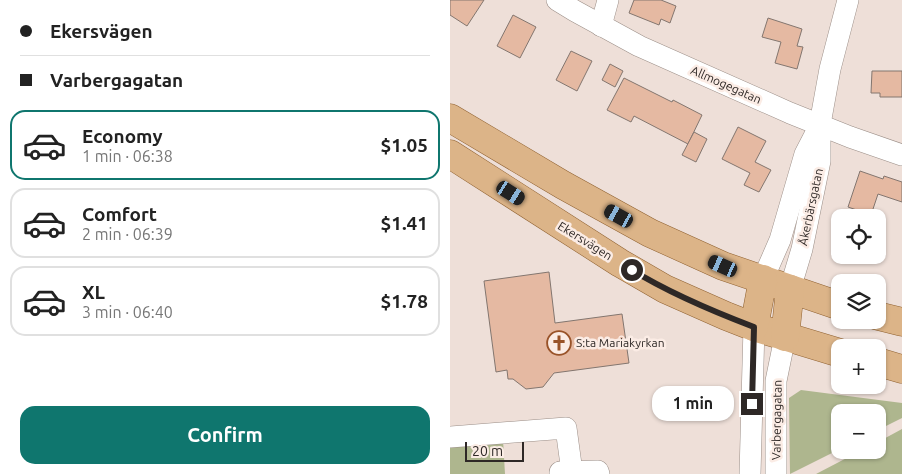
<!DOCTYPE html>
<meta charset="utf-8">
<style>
:root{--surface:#fff;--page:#f6f6f6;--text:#222;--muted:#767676;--line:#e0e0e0;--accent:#0f766e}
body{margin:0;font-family:Ubuntu,sans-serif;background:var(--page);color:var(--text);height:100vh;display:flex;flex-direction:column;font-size:19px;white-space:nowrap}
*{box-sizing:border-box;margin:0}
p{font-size:16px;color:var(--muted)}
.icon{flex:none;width:28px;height:28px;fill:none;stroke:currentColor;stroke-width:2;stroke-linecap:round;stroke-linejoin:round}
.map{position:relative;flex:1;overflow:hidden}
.sheet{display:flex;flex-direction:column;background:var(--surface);width:450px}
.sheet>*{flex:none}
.guide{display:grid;align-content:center;height:110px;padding:0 20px;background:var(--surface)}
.fabs{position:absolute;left:381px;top:209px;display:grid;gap:10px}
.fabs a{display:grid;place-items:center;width:55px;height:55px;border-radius:10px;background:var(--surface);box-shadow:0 1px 4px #0004;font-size:25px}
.scale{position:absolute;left:15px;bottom:12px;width:59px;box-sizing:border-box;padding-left:5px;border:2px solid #2e2826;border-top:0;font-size:14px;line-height:18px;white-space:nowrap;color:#2e2826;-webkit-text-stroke:4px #fbece5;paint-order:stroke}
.end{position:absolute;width:22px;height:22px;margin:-11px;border:6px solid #2e2826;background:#fff;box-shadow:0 0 0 2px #fff}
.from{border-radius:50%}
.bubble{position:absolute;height:35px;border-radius:15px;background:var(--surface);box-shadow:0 1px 4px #0004;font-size:16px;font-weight:600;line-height:35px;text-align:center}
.car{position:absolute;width:15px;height:30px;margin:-15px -8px;border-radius:6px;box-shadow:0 0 4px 1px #0007;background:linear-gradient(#222 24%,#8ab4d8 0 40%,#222 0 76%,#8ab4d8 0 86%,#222 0)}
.guide b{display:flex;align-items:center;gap:18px;height:48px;font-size:19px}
.guide b+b{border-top:1px solid var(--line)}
.guide i{width:12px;height:12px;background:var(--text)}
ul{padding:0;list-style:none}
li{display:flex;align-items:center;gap:15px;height:70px;margin:0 10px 8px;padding:0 10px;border:2px solid var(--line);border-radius:15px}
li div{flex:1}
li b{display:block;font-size:19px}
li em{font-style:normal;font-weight:600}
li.current{border-color:var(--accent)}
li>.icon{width:45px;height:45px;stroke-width:1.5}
.action{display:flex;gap:10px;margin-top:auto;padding:10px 20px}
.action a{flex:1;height:58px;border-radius:15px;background:var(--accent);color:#fff;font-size:20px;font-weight:600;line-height:58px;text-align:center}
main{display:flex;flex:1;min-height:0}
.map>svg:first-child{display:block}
.green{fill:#aeb68e}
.building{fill:#e5b9a2;stroke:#83766f}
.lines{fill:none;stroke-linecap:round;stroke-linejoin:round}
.minor-casing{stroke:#9b8e87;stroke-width:22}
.major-casing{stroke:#906232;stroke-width:29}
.minor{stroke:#fff;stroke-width:21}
.major{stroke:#dcb488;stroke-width:28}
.route{stroke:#2e2826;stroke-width:6}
.labels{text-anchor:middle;stroke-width:5;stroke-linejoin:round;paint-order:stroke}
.street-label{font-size:12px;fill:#2e2826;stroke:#fbece5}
.poi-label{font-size:12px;fill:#2e2826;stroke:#fbece5;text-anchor:start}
</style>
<main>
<section class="sheet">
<div class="guide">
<b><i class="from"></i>Ekersvägen</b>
<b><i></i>Varbergagatan</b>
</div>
<ul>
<li class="current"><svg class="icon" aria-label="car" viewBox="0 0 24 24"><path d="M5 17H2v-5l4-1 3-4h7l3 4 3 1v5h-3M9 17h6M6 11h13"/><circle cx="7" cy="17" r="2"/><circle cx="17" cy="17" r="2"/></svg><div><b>Economy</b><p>1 min · 06:38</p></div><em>$1.05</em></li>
<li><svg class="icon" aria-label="car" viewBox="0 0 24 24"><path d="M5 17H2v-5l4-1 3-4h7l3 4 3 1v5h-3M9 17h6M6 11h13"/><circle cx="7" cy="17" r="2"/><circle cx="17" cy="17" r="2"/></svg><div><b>Comfort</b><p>2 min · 06:39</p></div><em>$1.41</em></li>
<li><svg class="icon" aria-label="car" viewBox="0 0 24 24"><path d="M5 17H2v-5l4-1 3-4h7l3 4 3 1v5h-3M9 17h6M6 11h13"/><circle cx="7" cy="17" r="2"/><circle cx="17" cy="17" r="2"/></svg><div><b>XL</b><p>3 min · 06:40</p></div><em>$1.78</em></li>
</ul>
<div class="action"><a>Confirm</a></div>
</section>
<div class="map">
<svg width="452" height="474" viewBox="0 0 452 474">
<rect width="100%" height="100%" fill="#eedfd8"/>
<!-- green -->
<g class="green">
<path d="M351,390L452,403V418L428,430V412H390V449L340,474L339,398Z"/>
<path d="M452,429V474H366L412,450H428V442Z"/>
<path d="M53,440L55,474H0V445Z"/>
</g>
<!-- building -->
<g class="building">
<path d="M0,0H34L17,26L0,15Z"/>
<path d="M184,0H211L226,6L220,23L211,19L209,25L179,13Z"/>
<path d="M63,15L86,27L70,58L47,46Z"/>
<path d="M318,18L352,29L347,46L353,47L347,69L325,63L331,42L312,37Z"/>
<path d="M121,51L142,61L127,91L106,80Z"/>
<path d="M160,64L173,71L165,87L152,80Z"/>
<path d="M422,71H452V97H430V93H421Z"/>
<path d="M174,78L222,102L223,100L252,115L238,144L184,116L181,122L157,110Z"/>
<path d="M288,127L316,141L305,162L321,170L309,192L294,185L300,173L272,159Z"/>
<path d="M244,132L257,139L246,162L232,155Z"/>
<path d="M410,171L433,179L434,176L452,182V202L428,194L421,215L398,207Z"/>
<path d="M99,272L105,323L172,314L179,363L104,373L93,387L76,389L63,379H58L57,370L46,372L34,281Z"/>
</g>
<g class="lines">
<!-- minor casing -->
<g class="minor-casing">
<g id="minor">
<path d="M107,0L125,11L189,46L340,113L400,137L452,155"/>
<path d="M151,26L158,0"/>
<path d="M313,279L330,240L355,154L369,127"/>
<path d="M340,289L352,249L370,161V124L380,69L398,0"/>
<path d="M0,437L116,428L122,472"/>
<path d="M110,474V472L148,471L149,474"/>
<path d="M300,474L304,327"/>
<path d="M326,474V381L335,337"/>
</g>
</g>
<!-- major casing -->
<g class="major-casing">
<g id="major">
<path d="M0,118L113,185L200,233L273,266L390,306"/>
<path d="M0,154L170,263L215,289L276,316L304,327L390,353"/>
<path d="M428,316L452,322"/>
<path d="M304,327L313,279"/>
<path d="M335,337L340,289"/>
<path d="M428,362L452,369"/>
</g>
</g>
<!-- minor -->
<use href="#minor" class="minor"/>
<!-- major -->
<use href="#major" class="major"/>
</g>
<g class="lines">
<!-- route -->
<path class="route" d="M182,270C221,294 262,311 304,327L302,404"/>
</g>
<!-- icons -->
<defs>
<g id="church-ring" transform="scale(1.25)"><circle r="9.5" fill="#fbece5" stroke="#995329" stroke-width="1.5"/><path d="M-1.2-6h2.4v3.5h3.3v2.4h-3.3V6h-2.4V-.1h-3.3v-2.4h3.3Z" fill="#995329"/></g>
</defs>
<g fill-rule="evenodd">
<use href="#church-ring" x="109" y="343"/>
</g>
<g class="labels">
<!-- street labels -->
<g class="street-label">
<text transform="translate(276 85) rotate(24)" y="4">Allmogegatan</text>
<text transform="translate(361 207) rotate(-78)" y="4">Åkerbärsgatan</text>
<text transform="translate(135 241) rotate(32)" y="4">Ekersvägen</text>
<text transform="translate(327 420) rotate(-89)" y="4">Varbergagatan</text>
</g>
<!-- poi labels -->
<g class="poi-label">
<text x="126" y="347">S:ta Mariakyrkan</text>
</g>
</g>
</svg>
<div class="fabs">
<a><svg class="icon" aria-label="locate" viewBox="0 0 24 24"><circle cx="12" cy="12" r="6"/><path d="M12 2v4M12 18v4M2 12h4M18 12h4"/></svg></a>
<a><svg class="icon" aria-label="layers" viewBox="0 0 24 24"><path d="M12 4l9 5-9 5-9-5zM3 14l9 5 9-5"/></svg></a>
<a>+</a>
<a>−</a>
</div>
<div class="scale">20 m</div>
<i class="end from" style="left:182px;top:270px"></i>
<i class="end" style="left:302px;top:404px"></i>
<div class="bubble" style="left:202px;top:386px;width:82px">1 min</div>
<i class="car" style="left:61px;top:193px;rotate:123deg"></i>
<i class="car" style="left:169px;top:216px;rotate:299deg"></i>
<i class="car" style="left:273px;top:266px;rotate:294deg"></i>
</div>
</main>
